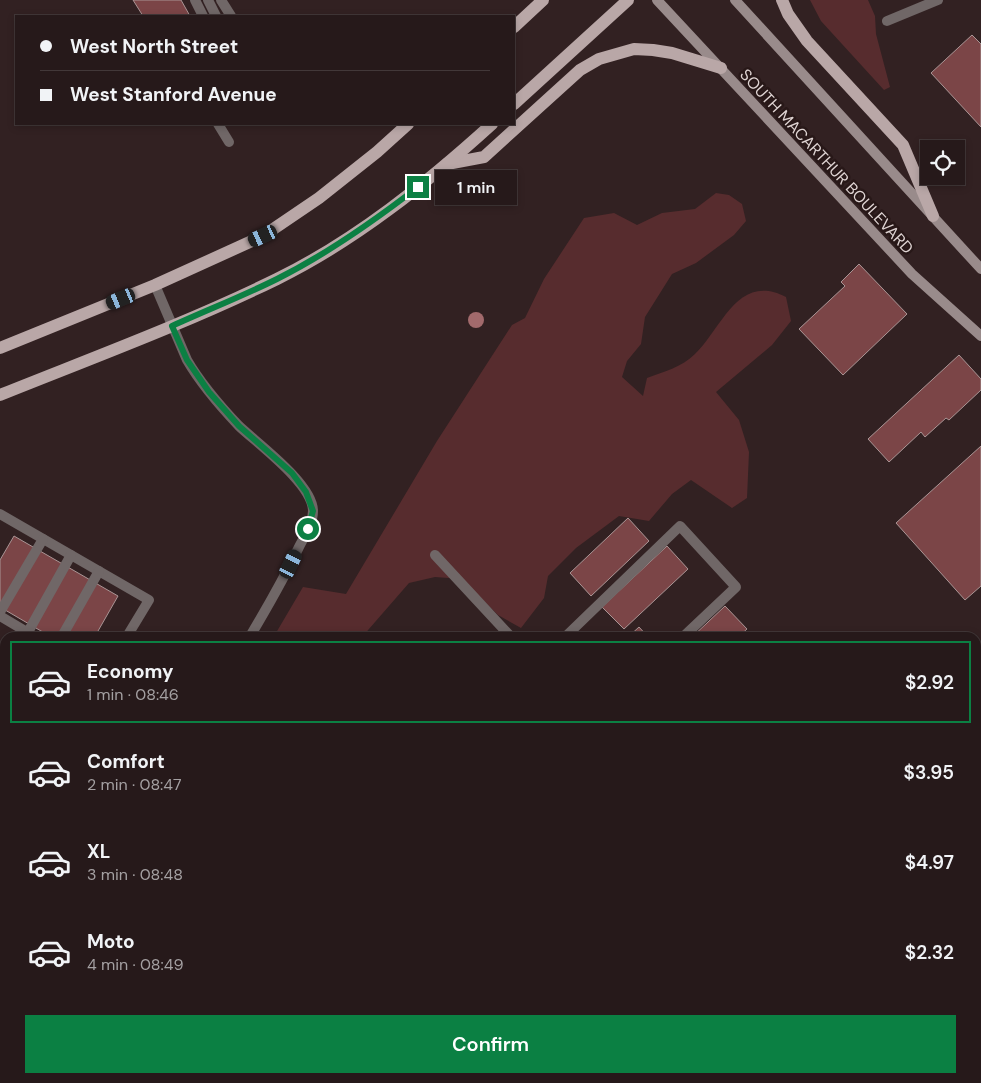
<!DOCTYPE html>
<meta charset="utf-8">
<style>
:root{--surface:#26191a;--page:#322627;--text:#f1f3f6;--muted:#a4a0a2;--line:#423839;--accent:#0b8043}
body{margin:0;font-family:"DM Sans",sans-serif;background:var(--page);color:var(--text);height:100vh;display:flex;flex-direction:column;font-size:19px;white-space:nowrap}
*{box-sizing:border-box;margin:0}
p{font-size:16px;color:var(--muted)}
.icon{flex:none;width:28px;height:28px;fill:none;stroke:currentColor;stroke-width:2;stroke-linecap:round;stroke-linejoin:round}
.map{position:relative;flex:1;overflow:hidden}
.details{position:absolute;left:0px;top:632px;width:981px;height:451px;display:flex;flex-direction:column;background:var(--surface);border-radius:15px 15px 0 0;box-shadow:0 2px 8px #0003,0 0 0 1px var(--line)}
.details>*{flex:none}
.hud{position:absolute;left:15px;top:15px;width:500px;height:110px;border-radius:0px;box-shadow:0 2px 8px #0003,0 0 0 1px var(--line);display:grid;align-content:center;height:110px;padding:0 25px;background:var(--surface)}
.buttons{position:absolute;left:920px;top:140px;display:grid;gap:10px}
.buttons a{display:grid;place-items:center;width:45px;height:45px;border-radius:0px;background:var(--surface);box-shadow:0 2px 8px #0003,0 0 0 1px var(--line);font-size:25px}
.end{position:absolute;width:22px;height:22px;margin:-11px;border:6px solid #0b8043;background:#fff;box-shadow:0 0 0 2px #fff}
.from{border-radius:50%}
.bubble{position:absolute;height:35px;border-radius:0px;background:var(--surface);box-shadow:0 2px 8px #0003,0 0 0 1px var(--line);font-size:16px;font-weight:600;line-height:35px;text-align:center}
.car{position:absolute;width:15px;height:30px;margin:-15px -8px;border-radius:6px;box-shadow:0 0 4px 1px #0007;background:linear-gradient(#222 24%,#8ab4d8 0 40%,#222 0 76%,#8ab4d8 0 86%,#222 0)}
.hud b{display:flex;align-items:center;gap:18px;height:48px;font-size:19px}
.hud b+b{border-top:1px solid var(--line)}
.hud i{width:12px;height:12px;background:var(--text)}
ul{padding:9px 0 0;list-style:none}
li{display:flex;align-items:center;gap:15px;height:82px;margin:0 10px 8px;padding:0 15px;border:2px solid transparent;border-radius:0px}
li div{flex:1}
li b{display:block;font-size:19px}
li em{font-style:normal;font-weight:600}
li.active{border-color:var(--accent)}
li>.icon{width:45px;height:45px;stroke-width:1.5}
.primary-button{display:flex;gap:10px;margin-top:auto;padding:10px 25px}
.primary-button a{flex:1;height:58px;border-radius:0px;background:var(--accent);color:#fff;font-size:20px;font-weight:600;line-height:58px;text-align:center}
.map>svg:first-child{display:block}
.green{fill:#572c2e}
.building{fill:#7b4547;stroke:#aa9595}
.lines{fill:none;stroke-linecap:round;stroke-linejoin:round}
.lane{stroke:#706767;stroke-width:10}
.street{stroke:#706767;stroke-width:10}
.secondary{stroke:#998b8b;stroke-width:10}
.primary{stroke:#b9a7a7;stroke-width:12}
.tree{fill:#a26a6c}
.route{stroke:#0b8043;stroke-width:6}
.labels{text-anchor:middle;stroke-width:5;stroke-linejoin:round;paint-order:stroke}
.street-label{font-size:16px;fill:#dfd4d3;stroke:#281818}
</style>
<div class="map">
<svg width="981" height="1083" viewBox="0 0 981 1083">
<rect width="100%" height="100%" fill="#322122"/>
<!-- green -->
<g class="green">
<path d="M810,0H868L875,16L876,34L890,87L884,90L821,21Z"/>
<path d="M716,193L729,195L742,204L746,221L734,235L696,263L672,274L645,317L641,344L627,361L622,377L643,396L647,378C663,372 682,367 695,354C722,328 738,272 786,297L791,321L772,345L716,392L739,420L749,452L747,498L732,508L691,480L672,494L649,521L619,516L576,548L548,576L544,598L521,628L498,615L462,579L435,577L409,583L362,637L273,638L303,587L346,594L437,441L512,325L525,318L544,279L584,218L614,213L637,225L662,213L695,209Z"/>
</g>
<!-- building -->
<g class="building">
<path d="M133,0H181L190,16H143Z"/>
<path d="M972,35L981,44V127L931,73Z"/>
<path d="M859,264L907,314L843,375L799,329L845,286L841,282Z"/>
<path d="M959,355L981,379V390L949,420L946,418L925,437L921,432L889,462L868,439Z"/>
<path d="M981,446V586L965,600L896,523Z"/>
<path d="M628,518L649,541L591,596L570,573Z"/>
<path d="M14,536L118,596L94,638H53L0,607V560Z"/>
<path d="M667,546L688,569L624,629L602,607Z"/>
<path d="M725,606L747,629L737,638H691Z"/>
<path d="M639,627L649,638H627Z"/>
<path d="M0,678L5,681V732L0,729Z"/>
<path d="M0,843L5,846V907L0,916Z"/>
<path d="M116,1079H162L166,1083H112Z"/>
<path d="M288,1079H334L330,1083H292Z"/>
<path d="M535,1079H567L570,1082L530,1083Z"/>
<path d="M776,1079H800L795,1083H772Z"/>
<path d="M834,1079H849L853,1083H829Z"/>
</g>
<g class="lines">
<!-- lane -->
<g class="lane">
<path d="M195,0L203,16"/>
<path d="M208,0L216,16"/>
<path d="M221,0L231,16"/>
<path d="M218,124L229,142"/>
<path d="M0,514L149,600L126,638"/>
<path d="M0,612L43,539"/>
<path d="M0,616L37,638"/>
<path d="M28,632L71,555"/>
<path d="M61,638L99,571"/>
<path d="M564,638L680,526L736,587L682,638"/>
<path d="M675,1079L679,1083"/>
<path d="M945,1079L949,1083"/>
</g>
<!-- street -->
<g class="street">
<path d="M887,21L938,0"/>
<path d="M155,285L187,360C201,384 220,406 239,426C258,444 313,484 313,511C313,524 304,537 299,547C284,578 267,608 249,638"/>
<path d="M435,555L512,638"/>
<path d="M976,1026L981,1021"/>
<path d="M0,1059L5,1051"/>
<path d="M423,1079L427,1083"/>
<path d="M238,1083L242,1079"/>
<path d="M915,1083L920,1079"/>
</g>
<!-- secondary -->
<g class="secondary">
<path d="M657,0L912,274L981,336"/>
<path d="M735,0L981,269"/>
</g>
<!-- primary -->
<g class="primary">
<path d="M782,0L788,14L807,41L903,145L933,216"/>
<path d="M514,27L543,0"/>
<path d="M514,104L628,0"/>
<path d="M447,164L484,157L580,70L599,59L634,49L653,50L672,53L721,68"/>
<path d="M0,348L155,285L263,236L319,198L377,152L408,124"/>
<path d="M0,395C92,358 187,323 277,279C356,240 427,183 492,124"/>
</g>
</g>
<!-- trees -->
<circle class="tree" cx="476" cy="320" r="8"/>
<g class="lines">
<!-- route -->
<path class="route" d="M308,529L313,511L306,492L292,473L239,426L209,392L187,360L172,326C207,310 243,296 277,279C327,254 374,221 418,187"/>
</g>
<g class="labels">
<!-- street labels -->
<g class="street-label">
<text transform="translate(827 161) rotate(47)" y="6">SOUTH MACARTHUR BOULEVARD</text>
</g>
</g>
</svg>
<div class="buttons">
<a><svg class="icon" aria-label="locate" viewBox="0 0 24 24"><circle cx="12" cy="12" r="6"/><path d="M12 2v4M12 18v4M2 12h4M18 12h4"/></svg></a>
</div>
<i class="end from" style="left:308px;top:529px"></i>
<i class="end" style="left:418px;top:187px"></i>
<div class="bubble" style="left:435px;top:170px;width:82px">1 min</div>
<i class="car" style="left:263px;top:236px;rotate:245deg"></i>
<i class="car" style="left:121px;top:299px;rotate:248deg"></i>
<i class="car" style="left:291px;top:564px;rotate:26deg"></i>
<div class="hud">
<b><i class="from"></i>West North Street</b>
<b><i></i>West Stanford Avenue</b>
</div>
<section class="details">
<ul>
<li class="active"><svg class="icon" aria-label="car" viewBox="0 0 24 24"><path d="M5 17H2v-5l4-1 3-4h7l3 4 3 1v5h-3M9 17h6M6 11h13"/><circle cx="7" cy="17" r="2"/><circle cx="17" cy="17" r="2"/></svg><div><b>Economy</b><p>1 min · 08:46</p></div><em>$2.92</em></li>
<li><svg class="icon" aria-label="car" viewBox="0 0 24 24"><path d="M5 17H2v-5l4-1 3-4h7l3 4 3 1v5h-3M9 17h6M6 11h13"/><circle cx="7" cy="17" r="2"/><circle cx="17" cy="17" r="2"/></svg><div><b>Comfort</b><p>2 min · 08:47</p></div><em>$3.95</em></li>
<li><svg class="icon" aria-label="car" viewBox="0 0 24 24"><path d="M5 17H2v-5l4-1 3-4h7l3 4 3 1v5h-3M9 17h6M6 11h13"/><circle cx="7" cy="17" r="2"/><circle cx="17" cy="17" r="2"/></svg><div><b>XL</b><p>3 min · 08:48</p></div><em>$4.97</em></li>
<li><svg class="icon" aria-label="car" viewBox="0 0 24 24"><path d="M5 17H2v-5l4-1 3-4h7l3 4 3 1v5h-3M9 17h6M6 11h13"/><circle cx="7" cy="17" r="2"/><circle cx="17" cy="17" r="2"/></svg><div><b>Moto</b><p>4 min · 08:49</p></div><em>$2.32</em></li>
</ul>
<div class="primary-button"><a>Confirm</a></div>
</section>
</div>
